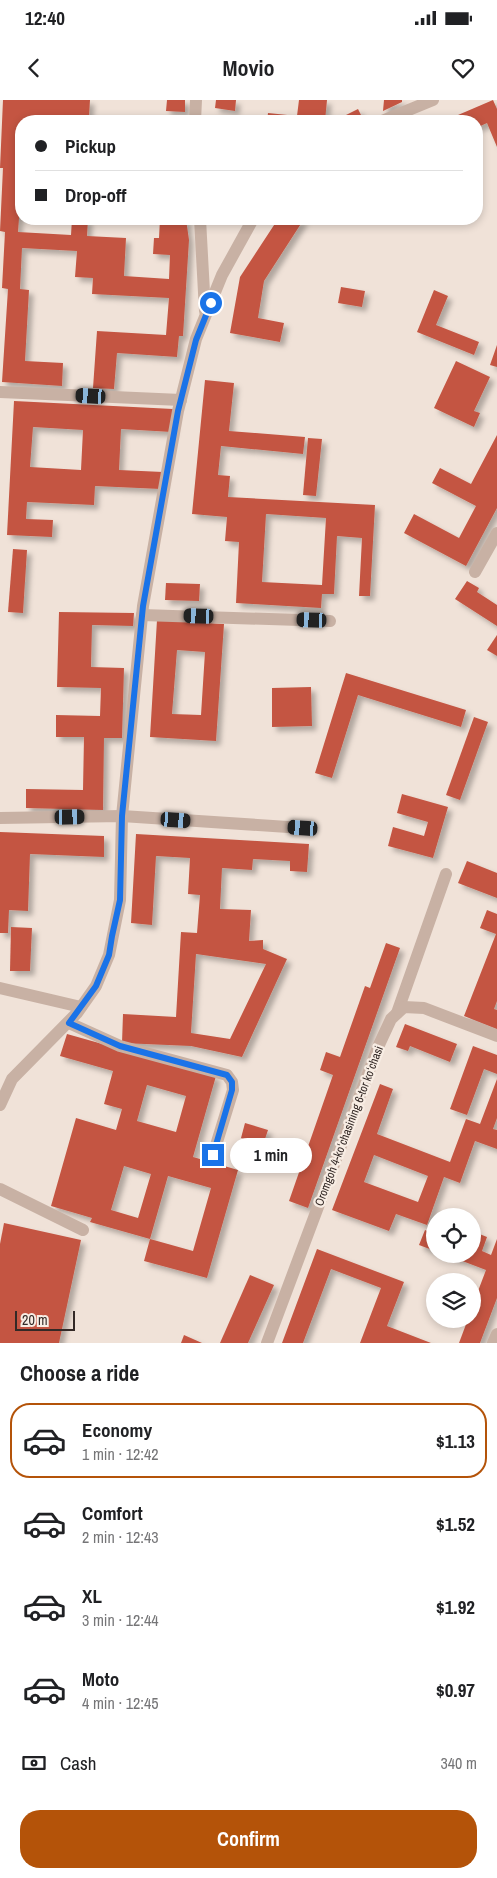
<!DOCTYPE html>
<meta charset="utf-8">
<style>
:root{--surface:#fff;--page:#f2f2f2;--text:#202124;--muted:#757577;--line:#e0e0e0;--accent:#b45309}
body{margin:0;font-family:"Archivo Narrow",sans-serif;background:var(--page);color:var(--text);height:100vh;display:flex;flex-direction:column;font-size:19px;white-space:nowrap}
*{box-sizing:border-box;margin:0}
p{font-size:16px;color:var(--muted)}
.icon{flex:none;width:28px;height:28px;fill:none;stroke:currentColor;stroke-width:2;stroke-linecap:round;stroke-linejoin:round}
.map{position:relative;height:1243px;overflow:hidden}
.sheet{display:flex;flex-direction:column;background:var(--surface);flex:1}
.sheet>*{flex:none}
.top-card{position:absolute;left:15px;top:15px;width:468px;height:110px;border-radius:20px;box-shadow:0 2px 8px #0003;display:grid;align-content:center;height:110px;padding:0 20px;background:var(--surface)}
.buttons{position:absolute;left:426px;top:1108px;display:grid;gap:10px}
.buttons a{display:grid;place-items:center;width:55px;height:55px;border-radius:50%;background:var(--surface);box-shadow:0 2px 8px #0003;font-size:25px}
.scale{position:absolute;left:15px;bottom:12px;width:60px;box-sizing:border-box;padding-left:5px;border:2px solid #332926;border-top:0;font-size:14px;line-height:18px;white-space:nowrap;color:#332926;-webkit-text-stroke:4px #f8ede4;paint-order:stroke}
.end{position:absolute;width:22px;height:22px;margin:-11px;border:6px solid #1a73e8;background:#fff;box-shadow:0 0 0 2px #fff}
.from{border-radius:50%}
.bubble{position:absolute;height:35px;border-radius:18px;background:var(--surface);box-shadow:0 2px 8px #0003;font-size:16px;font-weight:700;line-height:35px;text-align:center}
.car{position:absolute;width:15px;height:30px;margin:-15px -8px;border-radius:6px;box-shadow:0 0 4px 1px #0007;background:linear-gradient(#222 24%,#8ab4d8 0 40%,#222 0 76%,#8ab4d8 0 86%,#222 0)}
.top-card b{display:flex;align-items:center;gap:18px;height:48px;font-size:19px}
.top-card b+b{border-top:1px solid var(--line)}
.top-card i{width:12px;height:12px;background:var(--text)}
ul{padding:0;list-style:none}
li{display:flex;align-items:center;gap:15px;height:75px;margin:0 10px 8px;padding:0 10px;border:2px solid transparent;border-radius:20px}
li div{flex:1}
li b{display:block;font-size:19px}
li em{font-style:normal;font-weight:700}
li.current{border-color:var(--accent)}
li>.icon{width:45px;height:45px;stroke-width:1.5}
h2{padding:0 20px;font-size:22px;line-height:60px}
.pay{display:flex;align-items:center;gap:12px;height:55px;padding:0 20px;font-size:19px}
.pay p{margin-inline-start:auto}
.action{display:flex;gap:10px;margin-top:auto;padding:10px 20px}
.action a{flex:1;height:58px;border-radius:20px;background:var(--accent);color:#fff;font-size:20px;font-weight:700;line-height:58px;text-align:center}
.status{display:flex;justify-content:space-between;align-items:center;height:35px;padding:0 25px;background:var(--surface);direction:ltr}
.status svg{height:14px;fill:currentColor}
header{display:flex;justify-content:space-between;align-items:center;height:65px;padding:0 20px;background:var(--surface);font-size:22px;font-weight:700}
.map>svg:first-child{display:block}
.building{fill:#c45542;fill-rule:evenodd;filter:url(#shadow)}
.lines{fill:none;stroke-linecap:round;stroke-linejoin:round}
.minor{stroke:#c8b1a4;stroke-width:12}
.route{stroke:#1a73e8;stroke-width:6}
.labels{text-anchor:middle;stroke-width:4.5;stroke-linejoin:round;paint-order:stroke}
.street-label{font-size:12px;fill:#332926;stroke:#f8ede4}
</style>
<div class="status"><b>12:40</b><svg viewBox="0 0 49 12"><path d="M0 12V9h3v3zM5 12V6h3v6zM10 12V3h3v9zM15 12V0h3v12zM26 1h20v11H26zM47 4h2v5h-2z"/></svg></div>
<header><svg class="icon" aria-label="back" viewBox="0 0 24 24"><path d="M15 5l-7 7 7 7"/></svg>Movio<svg class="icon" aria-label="heart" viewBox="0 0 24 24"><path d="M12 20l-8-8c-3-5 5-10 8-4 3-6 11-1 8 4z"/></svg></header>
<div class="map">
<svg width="497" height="1243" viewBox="0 0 497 1243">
<defs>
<filter id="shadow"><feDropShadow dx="4.5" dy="4.5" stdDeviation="2.5" flood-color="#0004"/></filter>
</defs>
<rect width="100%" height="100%" fill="#f0e2d8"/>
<!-- building -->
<g class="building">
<path d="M3,0H90L89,16L156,20L21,21V90L18,132L71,135L72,119H88L87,136L126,138L124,176L169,179L170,155L153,154L154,138H159L160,119H186L189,140L183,236H179L177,257L117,253L114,289L93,288L97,231L166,235L169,198L92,194L93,178L75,177L77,151L22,148L20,189L29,190L25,261L63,263L62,286L2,282L8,189L2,188L5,132L0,131L3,68H0Z"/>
<path d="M167,0H185V12L166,11Z"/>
<path d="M216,0H236L235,11L215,8Z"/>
<path d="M299,0H327L325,21H267L268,13L297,16Z"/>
<path d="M384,0H402V2L383,11Z"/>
<path d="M493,0L497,9V47L487,23L476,28V21H444Z"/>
<path d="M358,9L364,21H334Z"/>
<path d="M278,119H304L264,181L258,218L284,223L280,242L230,233L240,177Z"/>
<path d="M341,187L365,191L362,207L338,203Z"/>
<path d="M434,190L448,196L436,225L479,242L474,255L417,232Z"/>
<path d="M497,245V267L490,265Z"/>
<path d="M456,261L490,277L474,311L480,313L474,327L434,308Z"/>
<path d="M205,280L234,283L229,331L305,337L303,354L221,346L218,375L230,376L228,397L375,405L370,496H359L362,438L337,436L334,494H322L321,508L236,503L239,442L225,441L227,417L192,414ZM266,414L326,418L322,485L262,482Z"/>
<path d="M14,301L173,309L172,332L121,329L119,370L163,372L161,389L95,386L94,405L27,402L26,419L53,420L52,437L7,435ZM33,327L83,330L81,370L30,367Z"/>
<path d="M497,335V408L466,466L404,433L414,414L459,438L476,406L432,383L440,368L471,384Z"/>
<path d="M308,338L322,339L316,396L303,395Z"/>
<path d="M13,449L27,450L23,513L8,512Z"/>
<path d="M467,481L479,488L477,492L497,505V526L455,499Z"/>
<path d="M166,483L200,484L199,501L165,500Z"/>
<path d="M59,512L134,513L133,526L92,525L91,567L124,568L122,638H104L103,710L26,708V689L83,690L84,637H56V615L100,616L101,588L57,587Z"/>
<path d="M157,520L224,524L216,641L150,637ZM177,550L205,552L201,615L172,614Z"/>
<path d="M497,535V556L487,550Z"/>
<path d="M346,573L466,610L461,627L358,595L332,678L315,673Z"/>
<path d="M311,587L312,626L272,627V588Z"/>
<path d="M474,617L488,622L460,700L446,695Z"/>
<path d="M402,694L448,707L433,758L388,746L393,727L424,736L428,722L397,713Z"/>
<path d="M0,732L104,736V757L30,754L28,811L9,810L8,833H0Z"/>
<path d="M136,734L309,744L307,772L290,771V761L253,759L252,770L222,768L220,809L251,810L249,841L263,840V849L287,859L242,957L191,946L122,943L123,914L176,917L181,832L197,833L200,795L188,794L190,758L156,756L152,825L131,823ZM196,854L266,864L230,939L191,933Z"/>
<path d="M467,761L497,773V798L458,783Z"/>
<path d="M487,810L497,814V901L494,909L497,910V929L464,916L496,834L480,828Z"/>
<path d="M11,827L32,828L30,871H10Z"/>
<path d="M386,843L400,848L308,1108L289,1101L333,975L320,970L326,952L340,957L365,886L370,888Z"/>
<path d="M405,924L457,944L450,962L410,946L408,951L396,947Z"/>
<path d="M67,934L216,976L193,1057L238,1070L207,1178L144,1161L150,1139L90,1122L92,1118L51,1106L76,1018L116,1030L122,1009L104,1004L113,971L60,956ZM147,985L186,996L176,1032L137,1021ZM124,1066L151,1074L138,1118L111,1110ZM168,1076L211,1088L193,1151L150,1139Z"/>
<path d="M473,946L497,955V974L484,969L467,1015L450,1009Z"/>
<path d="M497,979V1018L493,1029L497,1030V1049L475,1041L460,1083L444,1077L427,1125L396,1114L389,1131L332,1110L380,984L393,989L377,1034L450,1062L466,1019L480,1024ZM374,1055L428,1076L418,1102L364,1082Z"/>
<path d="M245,1023L268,1030L263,1045L241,1038Z"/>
<path d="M4,1123L81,1140L59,1243H0V1144Z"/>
<path d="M425,1130L435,1134V1151L419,1145Z"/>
<path d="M472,1131L487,1137L482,1151L491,1155L497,1139V1198L480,1243H459L468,1219H472V1198L475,1199L486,1170L444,1154H472Z"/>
<path d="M317,1149L404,1182L387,1226L431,1243H360L381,1188L331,1169L303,1243H282Z"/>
<path d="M250,1175L274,1185L248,1243H220Z"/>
<path d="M184,1235L202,1243H181Z"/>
</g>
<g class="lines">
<!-- minor -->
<g class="minor">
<path d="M195,21L196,0"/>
<path d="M382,21L433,0"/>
<path d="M200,119L205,211"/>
<path d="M0,292L181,300"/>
<path d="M475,472L497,433"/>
<path d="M142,515L330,521"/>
<path d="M0,718L122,716L303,728"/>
<path d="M0,888L81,907"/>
<path d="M397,913L446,774"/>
<path d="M69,923L120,946L227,975L232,982L233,990L213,1055"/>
<path d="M0,1005L12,979L77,913L96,886L109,855L120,800L122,716L143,506L178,311L196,239L222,175L253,119"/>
<path d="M0,1089L83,1130"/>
<path d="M267,1243L378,947L391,919L404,907L424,908L497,936"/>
<path d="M493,1243L497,1234"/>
</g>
</g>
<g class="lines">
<!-- route -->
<path class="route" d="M211,203L196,240L178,311L143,506L122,716L120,800L112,836L109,855L96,886L69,923L120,946L227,975L232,982V990L213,1055"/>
</g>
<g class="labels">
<!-- street labels -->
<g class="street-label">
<text transform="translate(349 1026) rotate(-69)" y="4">Oromgoh 4-koʻchasining 6-tor koʻchasi</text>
</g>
</g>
</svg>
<div class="buttons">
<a><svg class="icon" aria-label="locate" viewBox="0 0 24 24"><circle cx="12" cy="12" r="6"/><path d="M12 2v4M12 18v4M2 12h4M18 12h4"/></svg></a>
<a><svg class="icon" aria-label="layers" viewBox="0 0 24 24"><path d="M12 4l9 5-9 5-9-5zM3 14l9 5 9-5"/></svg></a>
</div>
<div class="scale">20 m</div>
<i class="end from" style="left:211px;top:203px"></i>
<i class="end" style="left:213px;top:1055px"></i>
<div class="bubble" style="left:230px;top:1038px;width:82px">1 min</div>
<i class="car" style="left:91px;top:296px;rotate:273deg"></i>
<i class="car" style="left:199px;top:516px;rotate:272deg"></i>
<i class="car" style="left:312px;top:520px;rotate:272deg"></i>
<i class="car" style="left:70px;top:717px;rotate:89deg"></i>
<i class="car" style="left:176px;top:720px;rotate:94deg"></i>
<i class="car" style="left:303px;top:728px;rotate:274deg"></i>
<div class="top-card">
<b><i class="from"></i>Pickup</b>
<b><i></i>Drop-off</b>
</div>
</div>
<section class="sheet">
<h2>Choose a ride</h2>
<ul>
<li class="current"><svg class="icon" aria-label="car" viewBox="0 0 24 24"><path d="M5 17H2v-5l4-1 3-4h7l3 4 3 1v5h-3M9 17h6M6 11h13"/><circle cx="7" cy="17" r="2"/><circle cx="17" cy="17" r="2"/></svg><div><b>Economy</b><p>1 min · 12:42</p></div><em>$1.13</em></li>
<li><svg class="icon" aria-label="car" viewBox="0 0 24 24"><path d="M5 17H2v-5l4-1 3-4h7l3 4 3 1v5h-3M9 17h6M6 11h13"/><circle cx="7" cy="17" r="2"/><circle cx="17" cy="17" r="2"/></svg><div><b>Comfort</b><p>2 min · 12:43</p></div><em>$1.52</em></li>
<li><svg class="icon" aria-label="car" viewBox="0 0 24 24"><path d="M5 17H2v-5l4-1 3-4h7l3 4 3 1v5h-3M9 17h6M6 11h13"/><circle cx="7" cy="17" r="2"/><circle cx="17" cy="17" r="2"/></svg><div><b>XL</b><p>3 min · 12:44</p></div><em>$1.92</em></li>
<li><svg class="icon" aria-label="car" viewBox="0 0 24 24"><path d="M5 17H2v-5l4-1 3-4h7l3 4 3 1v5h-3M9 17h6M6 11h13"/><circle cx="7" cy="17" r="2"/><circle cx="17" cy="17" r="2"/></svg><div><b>Moto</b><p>4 min · 12:45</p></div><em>$0.97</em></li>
</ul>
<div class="pay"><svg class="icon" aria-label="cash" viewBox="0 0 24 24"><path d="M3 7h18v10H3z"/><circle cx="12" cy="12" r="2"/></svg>Cash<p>340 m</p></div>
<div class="action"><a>Confirm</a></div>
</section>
